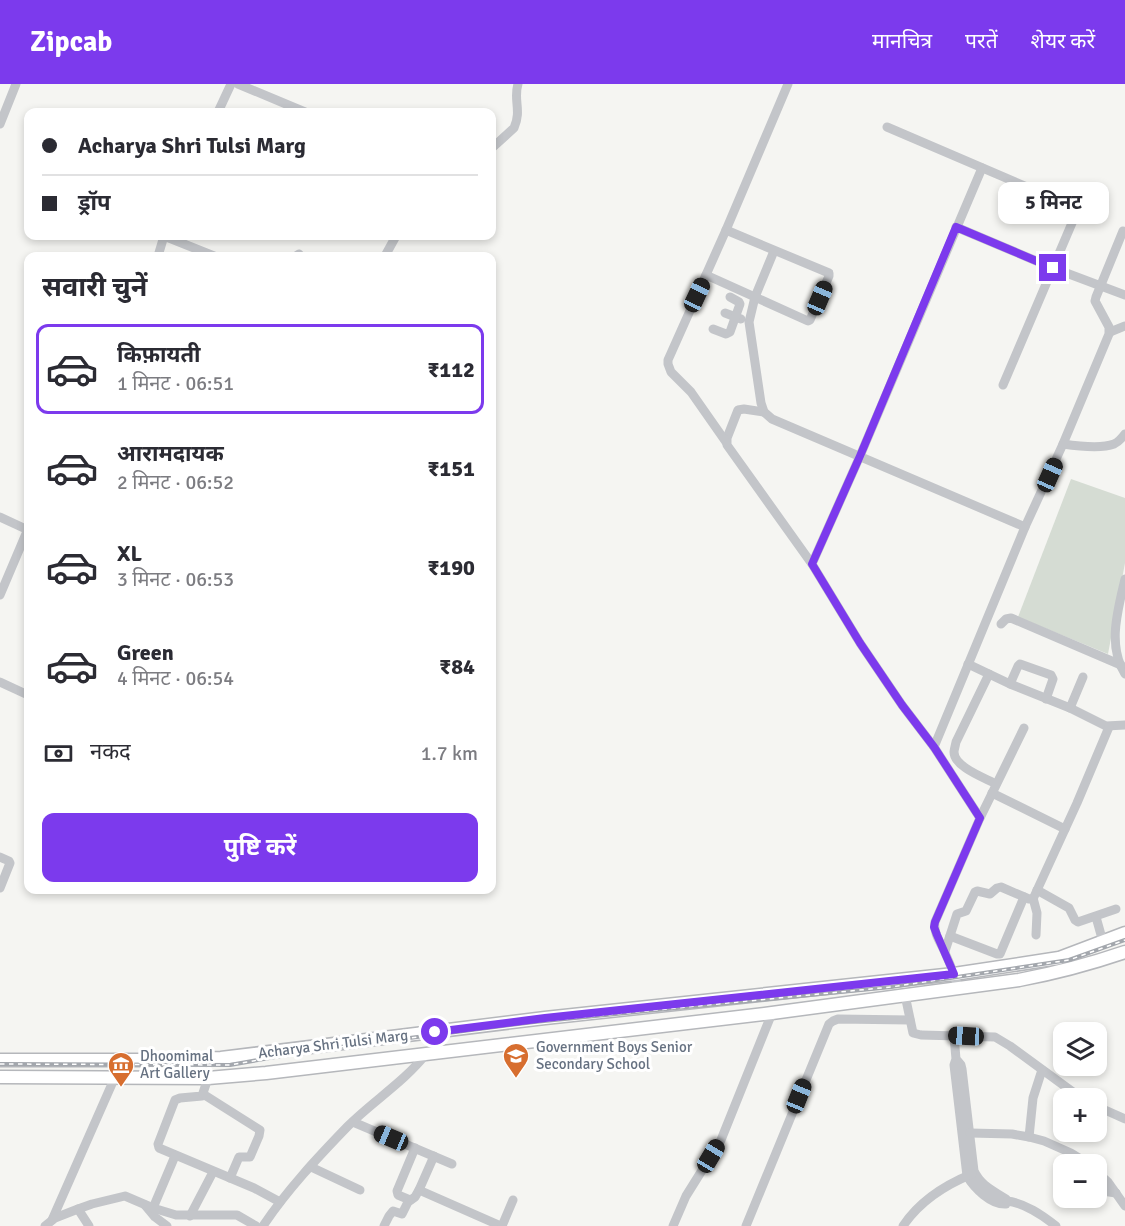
<!DOCTYPE html>
<html lang="hi">
<meta charset="utf-8">
<style>
:root{--surface:#fff;--page:#f2f2f3;--text:#2b2b33;--muted:#7c7c81;--line:#e1e1e2;--accent:#7c3aed}
body{margin:0;font-family:Signika,"Noto Sans Devanagari",sans-serif;background:var(--page);color:var(--text);height:100vh;display:flex;flex-direction:column;font-size:22px;white-space:nowrap}
*{box-sizing:border-box;margin:0}
p{font-size:20px;color:var(--muted)}
.icon{flex:none;width:33px;height:33px;fill:none;stroke:currentColor;stroke-width:2;stroke-linecap:round;stroke-linejoin:round}
.map{position:relative;flex:1;overflow:hidden}
.panel{position:absolute;left:24px;top:168px;width:472px;height:642px;display:flex;flex-direction:column;background:var(--surface);border-radius:12px;box-shadow:0 3px 9px #0003}
.panel>*{flex:none}
.banner{position:absolute;left:24px;top:24px;width:472px;height:132px;border-radius:12px;box-shadow:0 3px 9px #0003;display:grid;align-content:center;height:132px;padding:0 18px;background:var(--surface)}
.tools{position:absolute;left:1053px;top:938px;display:grid;gap:12px}
.tools a{display:grid;place-items:center;width:54px;height:54px;border-radius:12px;background:var(--surface);box-shadow:0 3px 9px #0003;font-size:30px}
.end{position:absolute;width:27px;height:27px;margin:-14px;border:8px solid #7c3aed;background:#fff;box-shadow:0 0 0 3px #fff}
.from{border-radius:50%}
.bubble{position:absolute;height:42px;border-radius:12px;background:var(--surface);box-shadow:0 3px 9px #0003;font-size:20px;font-weight:700;line-height:42px;text-align:center}
.car{position:absolute;width:18px;height:36px;margin:-18px -9px;border-radius:8px;box-shadow:0 0 4px 2px #0007;background:linear-gradient(#222 24%,#8ab4d8 0 40%,#222 0 76%,#8ab4d8 0 86%,#222 0)}
.banner b{display:flex;align-items:center;gap:21px;height:57px;font-size:22px}
.banner b+b{border-top:2px solid var(--line)}
.banner i{width:15px;height:15px;background:var(--text)}
ul{padding:0;list-style:none}
li{display:flex;align-items:center;gap:18px;height:90px;margin:0 12px 9px;padding:0 6px;border:3px solid transparent;border-radius:12px}
li div{flex:1}
li b{display:block;font-size:22px}
li em{font-style:normal;font-weight:700}
li.active{border-color:var(--accent)}
li>.icon{width:54px;height:54px;stroke-width:1.5}
h2{padding:0 18px;font-size:27px;line-height:72px}
.pay{display:flex;align-items:center;gap:15px;height:66px;padding:0 18px;font-size:22px}
.pay p{margin-inline-start:auto}
.button{display:flex;gap:12px;margin-top:auto;padding:12px 18px}
.button a{flex:1;height:69px;border-radius:12px;background:var(--accent);color:#fff;font-size:24px;font-weight:700;line-height:69px;text-align:center}
header{display:flex;align-items:center;gap:36px;box-sizing:border-box;height:84px;padding:0 30px;background:var(--accent);color:#fff}
header strong{font-size:28px}
nav{display:flex;gap:33px;margin-inline-start:auto;font-size:21px}
.map>svg:first-child{display:block}
.green{fill:#d5dcd3}
.lines{fill:none;stroke-linecap:round;stroke-linejoin:round}
.highway-casing{stroke:#b5b7bb;stroke-width:15}
.minor{stroke:#c3c5c9;stroke-width:9}
.highway{stroke:#fff;stroke-width:12}
.rail-casing{stroke:#a3a7ad;stroke-width:4}
.rail{stroke:#fff;stroke-width:1.5;stroke-dasharray:4.5;stroke-linecap:butt}
.route{stroke:#7c3aed;stroke-width:8}
.labels{text-anchor:middle;stroke-width:6;stroke-linejoin:round;paint-order:stroke}
.street-label{font-size:15px;fill:#667181;stroke:#fff}
.poi-label{font-size:15px;fill:#667181;stroke:#fff;text-anchor:start}
</style>
<header>
<strong>Zipcab</strong>
<nav><a>मानचित्र</a><a>परतें</a><a>शेयर करें</a></nav>
</header>
<div class="map">
<svg width="1125" height="1142" viewBox="0 0 1125 1142">
<rect width="100%" height="100%" fill="#f5f5f2"/>
<!-- green -->
<path class="green" d="M1071,395L1125,414V479L1108,570L1018,533Z"/>
<g class="lines">
<!-- highway casing -->
<g class="highway-casing">
<g id="highway">
<path d="M0,976H147L221,974L545,934L954,890L1059,874L1125,849"/>
<path d="M0,993L208,994L266,989L772,929L1019,896C1056,889 1090,880 1125,868"/>
</g>
</g>
<!-- minor -->
<g class="minor">
<path d="M238,0L305,28"/>
<path d="M218,28L231,0"/>
<path d="M0,40L16,0"/>
<path d="M887,43L1069,121L1075,127V132L1003,301"/>
<path d="M492,64L514,44C522,26 513,16 518,0"/>
<path d="M956,143L1053,184L1125,211"/>
<path d="M164,152L214,172"/>
<path d="M774,167L755,213L749,238L761,319L764,328L772,335L1025,443"/>
<path d="M158,172L164,152"/>
<path d="M296,172L299,170"/>
<path d="M385,172L396,152"/>
<path d="M706,191L808,237L810,236L829,192V189L726,146"/>
<path d="M725,229L741,235"/>
<path d="M713,245L726,250L730,248L740,220L739,218L730,213"/>
<path d="M1110,248L1125,242"/>
<path d="M764,328L744,325L738,326L727,354V361L812,480L860,559L902,621L934,663L980,734"/>
<path d="M726,358L691,308L671,288L668,280V276L726,146L788,0"/>
<path d="M1063,360C1077,362 1101,365 1114,360C1119,358 1122,354 1125,350"/>
<path d="M0,433L28,446"/>
<path d="M812,480L860,372L982,84"/>
<path d="M1125,495C1118,526 1107,561 1125,590"/>
<path d="M0,511L28,445"/>
<path d="M1001,540L1006,535L1011,534L1121,581"/>
<path d="M968,580L1010,600L1070,624L1106,642L1125,641"/>
<path d="M989,590L956,658C956,659 954,666 954,668C954,683 985,694 996,700"/>
<path d="M0,598L28,611"/>
<path d="M1010,600L1018,582L1020,580L1051,591L1053,595L1046,615"/>
<path d="M1070,624L1083,593"/>
<path d="M934,663L1025,443L1063,360L1109,250V243L1095,217L1096,213L1123,147"/>
<path d="M992,709L1065,745"/>
<path d="M0,773L9,777L10,779L0,804"/>
<path d="M1037,806L1069,824L1075,836L1078,838L1116,825"/>
<path d="M1033,814L1037,829L1036,851"/>
<path d="M1096,833L1103,858"/>
<path d="M950,852L997,870H1000L1024,813"/>
<path d="M945,867L957,830L966,827L975,808L977,807L990,810L997,804L1001,803L1029,815H1033L1077,719L1109,643"/>
<path d="M958,904C955,892 951,882 946,871C942,860 933,850 935,838L980,734L1024,644"/>
<path d="M905,911L913,949L921,951L995,953L1010,962L1081,1014"/>
<path d="M954,952L956,975L954,981L967,1092C974,1104 991,1121 1006,1120L1007,1117L1006,1115C994,1107 981,1102 974,1087L962,985L961,981L956,975"/>
<path d="M208,994L202,1012L180,1014L175,1016L158,1060L159,1064L254,1104L280,1118"/>
<path d="M203,1010L260,1046L259,1052L250,1073H239L230,1094"/>
<path d="M1096,1022L1125,1035"/>
<path d="M353,1038L452,1080"/>
<path d="M970,1049L1012,1050L1029,1053L1044,1057L1071,1069L1089,1080"/>
<path d="M1029,1053L1033,1014L1042,986"/>
<path d="M311,1083L360,1106"/>
<path d="M1096,1087L1108,1098L1125,1122"/>
<path d="M419,1106L434,1072"/>
<path d="M1096,1106L1116,1109"/>
<path d="M410,1116L398,1111L397,1107L415,1064"/>
<path d="M1007,1117C1025,1119 1042,1131 1056,1142"/>
<path d="M145,1121L155,1133L167,1142"/>
<path d="M153,1124L175,1072"/>
<path d="M78,1125L89,1142"/>
<path d="M190,1132L213,1088"/>
<path d="M52,1136L115,993"/>
<path d="M45,1142L55,1134L78,1125L92,1120L125,1112L153,1124L176,1131H237L256,1142"/>
<path d="M263,1142C287,1106 318,1073 348,1042C373,1017 404,998 426,970"/>
<path d="M384,1142L389,1132L393,1127L402,1130L408,1118L415,1113L419,1106L501,1142"/>
<path d="M502,1142L513,1116"/>
<path d="M673,1142L686,1112L721,1056L772,929"/>
<path d="M746,1142L829,940L833,937L838,935L910,936"/>
<path d="M903,1142C919,1118 945,1101 972,1090"/>
</g>
<!-- highway -->
<use href="#highway" class="highway"/>
<!-- rail casing -->
<g class="rail-casing">
<path id="rail" d="M0,980L230,981L309,967L534,938L891,903L1069,876L1125,856"/>
</g>
<!-- rail -->
<use href="#rail" class="rail"/>
</g>
<g class="lines">
<!-- route -->
<path class="route" d="M435,948L545,934L954,890L937,851L934,843L935,838L980,734L934,663L902,621L860,559L812,480L860,372L956,143L1053,184"/>
</g>
<!-- icons -->
<defs>
<g id="school-pin" transform="scale(1.35)"><path d="M0 17L-7.5 6A9.5 9.5 0 1 1 7.5 6Z" fill="#d76e2f" stroke="#fff"/><path d="M0-5L7-2L0 1L-7-2ZM-4 1L0 2.5L4 1V4Q0 6-4 4Z" fill="#fff"/></g>
<g id="museum-pin" transform="scale(1.35)"><path d="M0 17L-7.5 6A9.5 9.5 0 1 1 7.5 6Z" fill="#d76e2f" stroke="#fff"/><path d="M0-6L6-3V-2H-6V-3ZM-5-1h2V3h-2ZM-1-1h2V3h-2ZM3-1h2V3H3ZM-6 4H6V6H-6Z" fill="#fff"/></g>
</defs>
<g fill-rule="evenodd">
<use href="#school-pin" x="516" y="972"/>
<use href="#museum-pin" x="121" y="981"/>
</g>
<g class="labels">
<!-- street labels -->
<g class="street-label">
<text transform="translate(333 960) rotate(-7)" y="5">Acharya Shri Tulsi Marg</text>
</g>
<!-- poi labels -->
<g class="poi-label">
<text x="536" y="968">Government Boys Senior<tspan x="536" dy="17">Secondary School</tspan></text>
<text x="140" y="977">Dhoomimal<tspan x="140" dy="17">Art Gallery</tspan></text>
</g>
</g>
</svg>
<div class="tools">
<a><svg class="icon" aria-label="layers" viewBox="0 0 24 24"><path d="M12 4l9 5-9 5-9-5zM3 14l9 5 9-5"/></svg></a>
<a>+</a>
<a>−</a>
</div>
<i class="end from" style="left:435px;top:948px"></i>
<i class="end" style="left:1053px;top:184px"></i>
<div class="bubble" style="left:998px;top:98px;width:111px">5 मिनट</div>
<i class="car" style="left:697px;top:211px;rotate:25deg"></i>
<i class="car" style="left:820px;top:214px;rotate:23deg"></i>
<i class="car" style="left:1050px;top:391px;rotate:24deg"></i>
<i class="car" style="left:966px;top:952px;rotate:273deg"></i>
<i class="car" style="left:799px;top:1012px;rotate:22deg"></i>
<i class="car" style="left:391px;top:1054px;rotate:293deg"></i>
<i class="car" style="left:711px;top:1072px;rotate:31deg"></i>
<div class="banner">
<b><i class="from"></i>Acharya Shri Tulsi Marg</b>
<b><i></i>ड्रॉप</b>
</div>
<section class="panel">
<h2>सवारी चुनें</h2>
<ul>
<li class="active"><svg class="icon" aria-label="car" viewBox="0 0 24 24"><path d="M5 17H2v-5l4-1 3-4h7l3 4 3 1v5h-3M9 17h6M6 11h13"/><circle cx="7" cy="17" r="2"/><circle cx="17" cy="17" r="2"/></svg><div><b>किफ़ायती</b><p>1 मिनट · 06:51</p></div><em>₹112</em></li>
<li><svg class="icon" aria-label="car" viewBox="0 0 24 24"><path d="M5 17H2v-5l4-1 3-4h7l3 4 3 1v5h-3M9 17h6M6 11h13"/><circle cx="7" cy="17" r="2"/><circle cx="17" cy="17" r="2"/></svg><div><b>आरामदायक</b><p>2 मिनट · 06:52</p></div><em>₹151</em></li>
<li><svg class="icon" aria-label="car" viewBox="0 0 24 24"><path d="M5 17H2v-5l4-1 3-4h7l3 4 3 1v5h-3M9 17h6M6 11h13"/><circle cx="7" cy="17" r="2"/><circle cx="17" cy="17" r="2"/></svg><div><b>XL</b><p>3 मिनट · 06:53</p></div><em>₹190</em></li>
<li><svg class="icon" aria-label="car" viewBox="0 0 24 24"><path d="M5 17H2v-5l4-1 3-4h7l3 4 3 1v5h-3M9 17h6M6 11h13"/><circle cx="7" cy="17" r="2"/><circle cx="17" cy="17" r="2"/></svg><div><b>Green</b><p>4 मिनट · 06:54</p></div><em>₹84</em></li>
</ul>
<div class="pay"><svg class="icon" aria-label="cash" viewBox="0 0 24 24"><path d="M3 7h18v10H3z"/><circle cx="12" cy="12" r="2"/></svg>नकद<p>1.7 km</p></div>
<div class="button"><a>पुष्टि करें</a></div>
</section>
</div>
